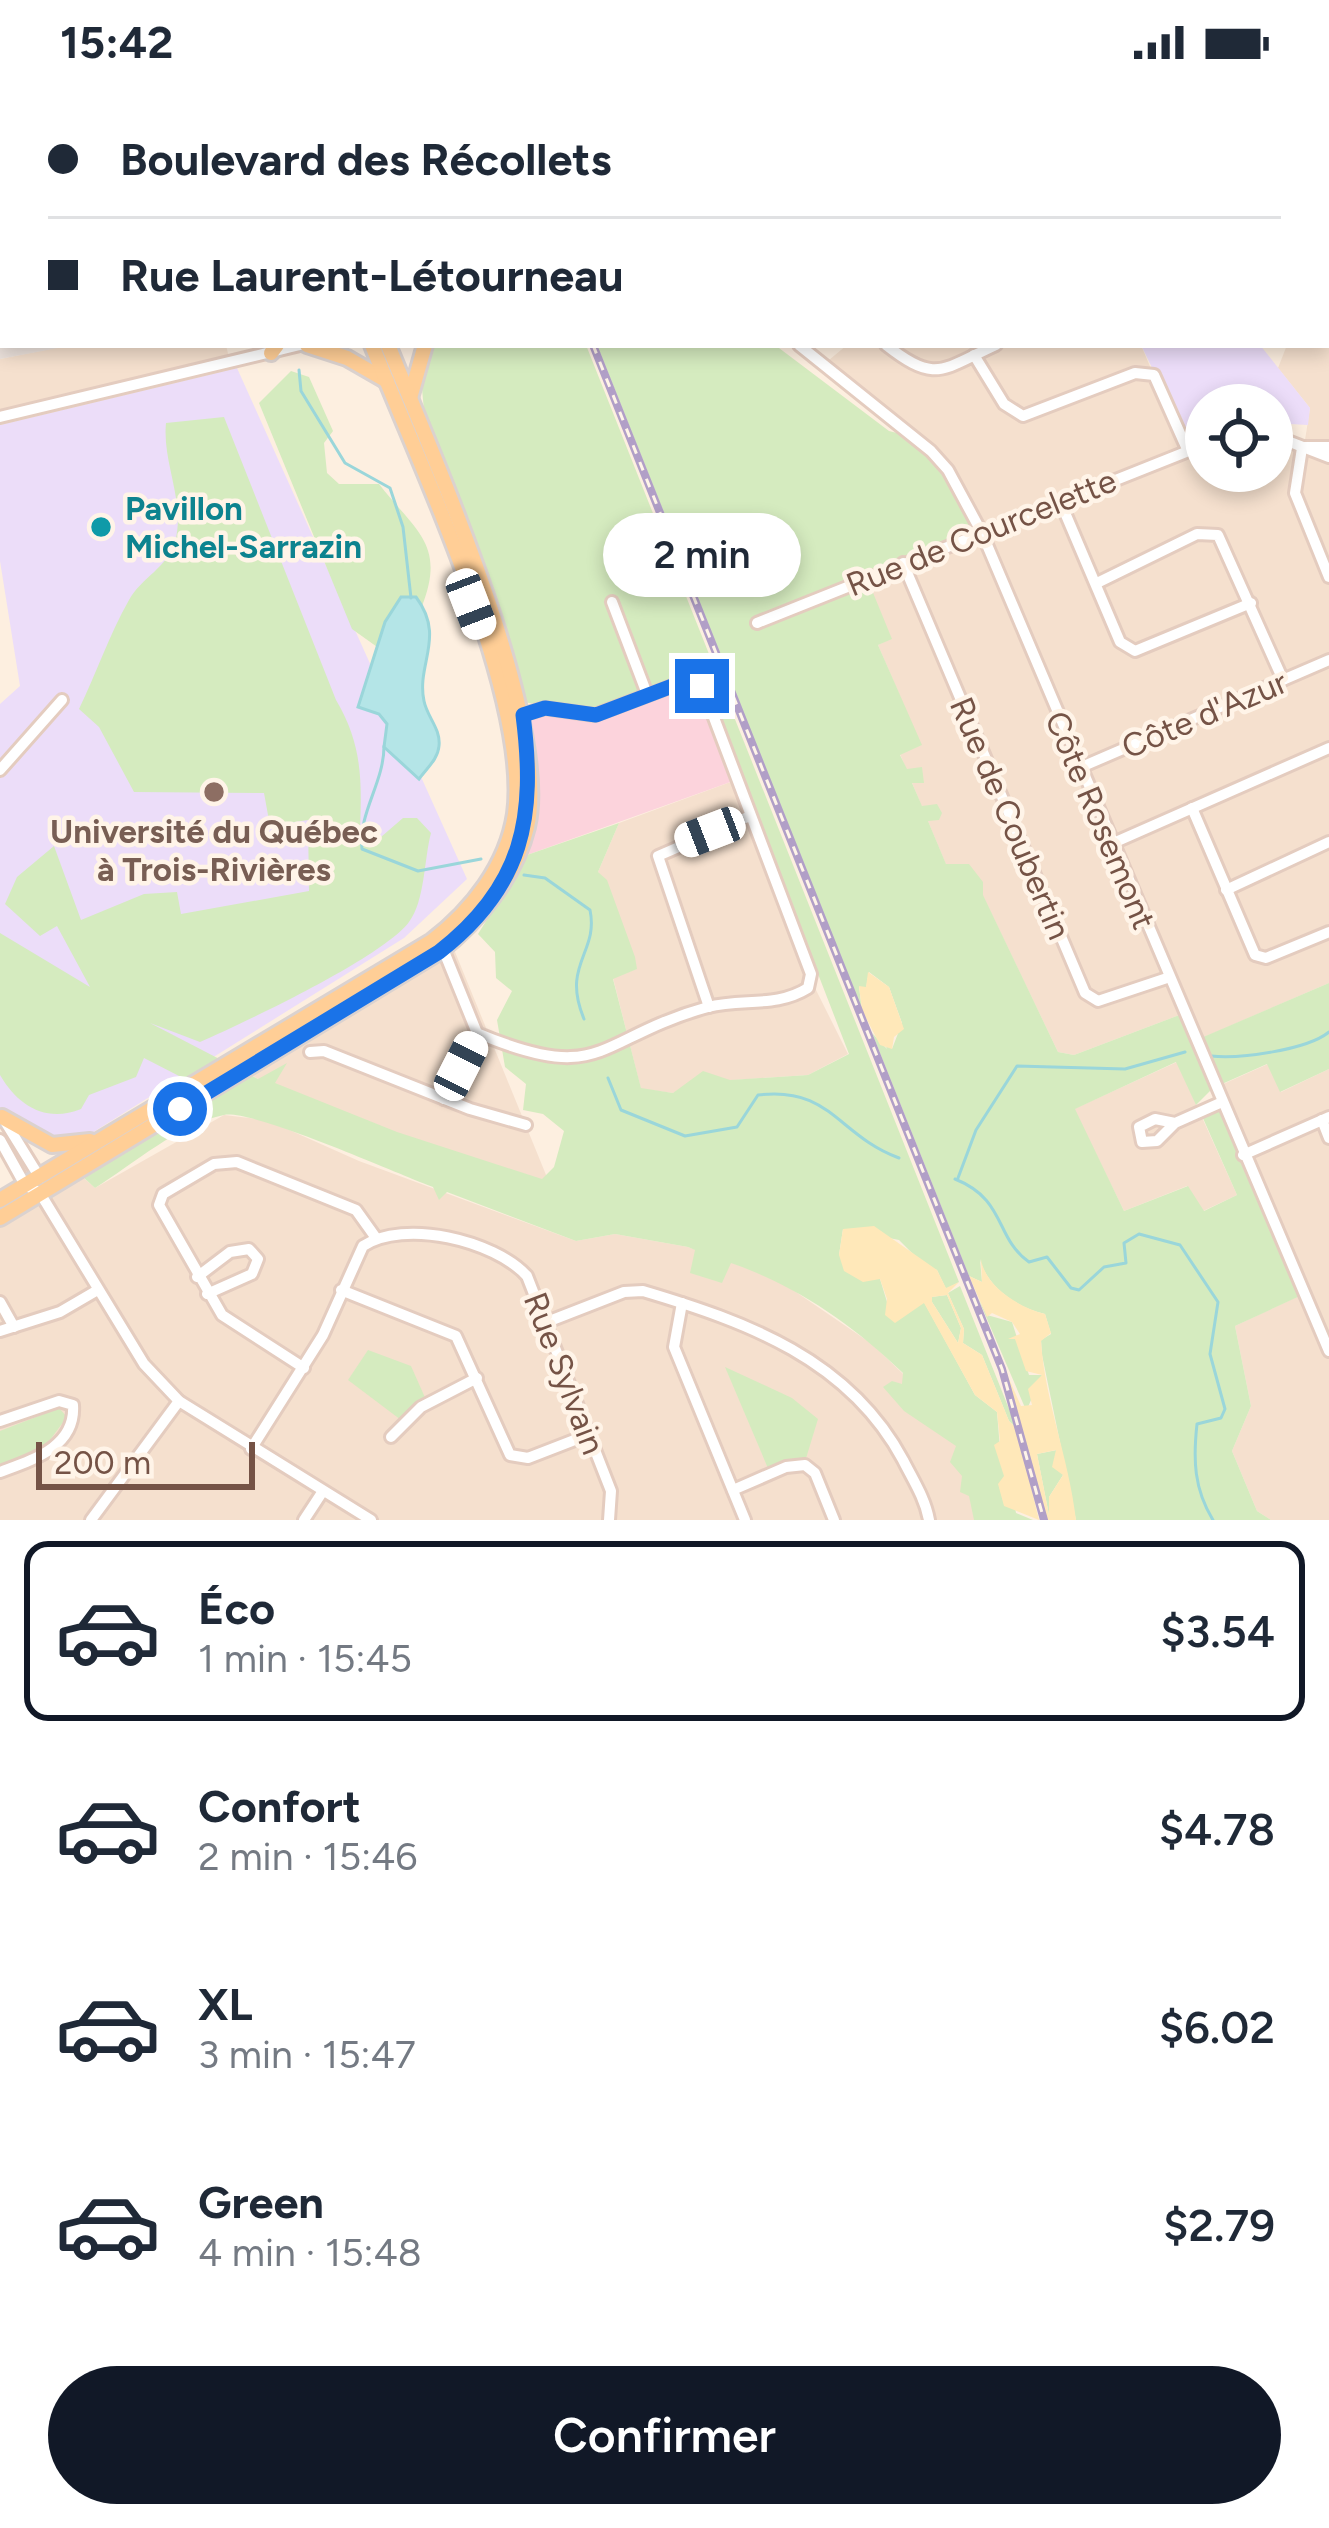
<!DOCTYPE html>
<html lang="fr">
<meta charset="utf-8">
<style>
:root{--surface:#fff;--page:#f6f6f7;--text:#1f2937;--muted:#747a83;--line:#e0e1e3;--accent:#111827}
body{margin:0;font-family:Figtree,sans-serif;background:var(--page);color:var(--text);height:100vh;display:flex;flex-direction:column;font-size:45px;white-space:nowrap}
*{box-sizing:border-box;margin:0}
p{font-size:39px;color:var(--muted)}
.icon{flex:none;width:66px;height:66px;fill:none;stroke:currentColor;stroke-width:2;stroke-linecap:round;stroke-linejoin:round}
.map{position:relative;height:1436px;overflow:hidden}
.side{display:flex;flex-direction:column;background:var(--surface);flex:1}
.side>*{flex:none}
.guide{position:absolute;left:0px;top:0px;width:1329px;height:264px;box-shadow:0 6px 18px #0003;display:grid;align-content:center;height:264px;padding:0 48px;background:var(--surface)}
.tools{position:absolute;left:1185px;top:300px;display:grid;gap:24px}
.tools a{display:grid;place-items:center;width:108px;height:108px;border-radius:50%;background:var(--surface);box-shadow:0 6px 18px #0003;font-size:60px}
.scale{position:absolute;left:36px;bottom:30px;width:219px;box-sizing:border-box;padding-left:12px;border:6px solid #755346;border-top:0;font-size:33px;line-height:42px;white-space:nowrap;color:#755346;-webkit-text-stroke:9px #fff4e8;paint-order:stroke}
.end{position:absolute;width:54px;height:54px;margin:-27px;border:15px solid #1a73e8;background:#fff;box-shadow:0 0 0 6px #fff}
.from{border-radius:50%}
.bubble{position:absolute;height:84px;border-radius:42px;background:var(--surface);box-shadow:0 6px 18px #0003;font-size:39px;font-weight:600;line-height:84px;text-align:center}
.car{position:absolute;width:36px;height:72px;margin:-36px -18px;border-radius:15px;box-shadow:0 0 9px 3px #0007;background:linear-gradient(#fff 24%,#345 0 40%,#fff 0 76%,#345 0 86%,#fff 0)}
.guide b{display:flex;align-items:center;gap:42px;height:114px;font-size:45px}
.guide b+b{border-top:3px solid var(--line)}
.guide i{width:30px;height:30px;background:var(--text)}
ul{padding:21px 0 0;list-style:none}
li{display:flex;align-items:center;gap:36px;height:180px;margin:0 24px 18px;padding:0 24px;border:6px solid transparent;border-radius:24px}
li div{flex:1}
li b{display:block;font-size:45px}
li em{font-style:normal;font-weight:600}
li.on{border-color:var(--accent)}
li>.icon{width:108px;height:108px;stroke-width:1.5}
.cta{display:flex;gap:24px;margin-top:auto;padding:24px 48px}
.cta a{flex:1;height:138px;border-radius:72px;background:var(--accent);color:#fff;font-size:48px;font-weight:600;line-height:138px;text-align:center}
.status{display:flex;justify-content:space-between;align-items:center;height:84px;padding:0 60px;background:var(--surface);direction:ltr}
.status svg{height:33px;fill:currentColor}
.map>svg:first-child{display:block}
.residential{fill:#f5e0ce}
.commercial{fill:#fedcd3}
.industrial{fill:#ece2dc}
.education{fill:#ecddf9}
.medical{fill:#fcd3dc}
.green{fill:#d5ebbf}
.sand{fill:#ffe8b9;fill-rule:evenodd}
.water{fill:#b4e5e7;stroke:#9ad6da;stroke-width:3}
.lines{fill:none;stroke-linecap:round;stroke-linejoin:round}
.stream{stroke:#9ad6da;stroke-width:3}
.minor-casing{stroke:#e4ccbf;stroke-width:16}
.major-casing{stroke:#dbd2cf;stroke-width:20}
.minor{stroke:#fff;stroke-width:10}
.major{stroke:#ffce96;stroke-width:14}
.rail-casing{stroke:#b19fc7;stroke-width:8}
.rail{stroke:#fff4e8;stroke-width:3;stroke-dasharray:9;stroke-linecap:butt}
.route{stroke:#1a73e8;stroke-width:15}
.culture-dot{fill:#0f9aa8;stroke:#fff4e8;stroke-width:4.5}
.education-dot{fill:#8d6e63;stroke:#fff4e8;stroke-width:4.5}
.labels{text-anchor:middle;stroke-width:9;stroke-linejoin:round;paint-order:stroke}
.culture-label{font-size:33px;font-weight:bold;fill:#0d838f;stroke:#fff4e8;text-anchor:start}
.street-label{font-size:33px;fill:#755346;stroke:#fff4e8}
.education-label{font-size:33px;font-weight:bold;fill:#785e54;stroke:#fff4e8}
</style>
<div class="status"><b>15:42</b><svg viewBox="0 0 49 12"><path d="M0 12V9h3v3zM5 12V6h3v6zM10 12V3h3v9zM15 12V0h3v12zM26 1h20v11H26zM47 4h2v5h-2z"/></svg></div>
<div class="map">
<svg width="1329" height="1436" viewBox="0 0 1329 1436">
<rect width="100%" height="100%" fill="#fdefe0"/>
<!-- residential -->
<g class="residential">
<path d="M1097,0H1329V108L1326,3Z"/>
<path d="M1329,151V899L1193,958L1182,930L1074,971L1058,968L983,812L962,819L900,670L921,661L878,561L891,554L868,499L908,351L829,276L847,261H1141L1186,368L1206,363V387H1272V363L1303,369L1310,324L1278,284L1287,261H1326Z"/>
<path d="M70,261H226L229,274L0,328V275Z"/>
<path d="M736,696L808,890L848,970L808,991L717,997L673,1009L641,1005L613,894L636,885L598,788L619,739Z"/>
<path d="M453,863L553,1108L360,1044L248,990Z"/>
<path d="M1177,978L1237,1111L1203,1127L1187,1102L1124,1127L1074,1025Z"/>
<path d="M1268,980L1281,1008L1329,985V1436H1271L1257,1427L1232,1367L1251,1322L1235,1242L1301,1211L1212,1005Z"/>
<path d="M224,1031L267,1036L359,1077L576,1157L615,1150L688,1163L777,1195L872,1260L925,1311L961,1368L986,1436H0V1133L75,1086L95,1104Z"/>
</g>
<!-- commercial -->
<path class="commercial" d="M642,0H981L983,3H634Z"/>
<!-- industrial -->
<g class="industrial">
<path d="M0,0H189L190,3H3L0,77Z"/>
<path d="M0,169L3,261L58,264L0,275Z"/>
</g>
<!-- education -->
<g class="education">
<path d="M1141,261H1260L1310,324L1308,341L1272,339V321H1206V351L1189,360Z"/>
<path d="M237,284L467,795L404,854L87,1052L57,1053L7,1027L0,1032V620L20,602L0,477V341Z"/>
</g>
<!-- medical -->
<path class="medical" d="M696,597L736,696L527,771L523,631Z"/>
<!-- green -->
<g class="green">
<path d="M431,261H586L959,1198L946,1205L937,1186L924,1181L899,1156L843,1145L839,1171L880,1195L891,1231L924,1218L975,1311L997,1328L1001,1377L1008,1384L1016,1429L1033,1436H974L969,1412L960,1408L962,1392L950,1378L956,1362L904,1327L883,1303L892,1297L902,1300L903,1289C852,1240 797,1202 731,1179L722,1199L690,1189L695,1166L688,1163L615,1150L576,1157L447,1108L439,1116L433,1103C395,1089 253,1025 224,1031C180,1039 132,1081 95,1104L82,1092L218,1012L144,974L136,993L89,1011L81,1025C46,1039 18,1022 0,991V849L90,903L57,842L40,852L5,820L17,793L54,762L81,836L144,810L177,808L181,830L309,807L308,736L270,742L264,709L134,708L99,643L79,625C96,590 110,549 129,516C141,494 168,483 175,458C186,418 162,379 166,339L224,333L336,616C362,660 362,695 360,746L374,759L403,734H417L431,749C424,775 425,817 409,838C383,873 244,939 200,958L150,939L258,995L287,979L275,999L397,1048L542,1095L554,1083L564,1047L543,1030L523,1026L526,1000L505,983L497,936L512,907L496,894L495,868L478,850L527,771L619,739L598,788L607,796L635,873L637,885L613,895L641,1004L673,1009L703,987L730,996L808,991L849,970L704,595L689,590L595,628L522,618L424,327L421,293Z"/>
<path d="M597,261H775L889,347C937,356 961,412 983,451L869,499L892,555L878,561L922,661L900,671L907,685L922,683L924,699H912L922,722L937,720L942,729L939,736L928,737L946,780H969L983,798V811L1058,968L1074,971L1182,930L1194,957L1329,899V985L1280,1008L1267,980L1213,1004L1196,1021L1176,978L1075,1025L1124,1127L1188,1102L1204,1127L1237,1111L1202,1032L1220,1023L1302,1211L1235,1242L1251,1322L1232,1367L1257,1427L1271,1436H1076L1042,1271L1041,1256L1051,1250L1045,1230C1017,1224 986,1202 980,1175L982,1198L969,1192L872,949L887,965L876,939L885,944L892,965L902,939L889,903L869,888L866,904L859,903L862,926Z"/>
<path d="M291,287L309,293L333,347L324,359L327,389L339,400H379C416,448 446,460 422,522L416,513L385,538L380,565L352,545L259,319Z"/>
<path d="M960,1202L1017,1345L1009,1337L982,1271L963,1259L964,1245L948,1209Z"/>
<path d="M947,1211L961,1244L958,1259L932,1218L931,1213Z"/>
<path d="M978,1214L987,1231L1012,1238L1029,1291H1042L1028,1323L1032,1329L1041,1326L1032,1340Z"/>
<path d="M368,1266L411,1282L427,1318L405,1339L348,1296Z"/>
<path d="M725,1283L792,1314L818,1335L804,1381L770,1389Z"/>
<path d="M59,1324L67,1333L44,1364L0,1383V1347Z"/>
<path d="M1057,1366L1063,1391L1049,1413V1431L1037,1370Z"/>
</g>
<!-- sand -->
<g class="sand">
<path d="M868,888L889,903L904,945L894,953L892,965L880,961L862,926L859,902L866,903Z"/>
<path d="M874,1142L937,1186L946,1204L959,1198L948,1209L964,1245L963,1259L982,1271L1009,1337L1017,1345L1039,1436L1004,1422L998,1400L1004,1392L994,1361L1000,1357L997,1328L975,1311L924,1219L895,1239L885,1231L887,1215L880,1195L863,1198L844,1187L839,1171L843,1145ZM947,1211L961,1244L958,1259L932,1218V1213Z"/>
<path d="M981,1175C985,1202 1018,1223 1045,1230L1051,1249L1041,1257C1045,1318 1069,1374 1076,1436H1047L1006,1288L1021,1322L1032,1321L1028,1305L1042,1291L1026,1287L1015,1255H1008L1020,1250L1012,1238L992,1229L987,1233L969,1192L982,1198ZM1056,1366L1052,1383L1063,1391L1049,1413V1431L1037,1370Z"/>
</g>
<!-- water -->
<path class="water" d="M401,513H416C446,553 416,580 424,617C427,633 441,645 439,662C438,675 427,684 419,695L384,663L387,640L379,630L358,623L385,538Z"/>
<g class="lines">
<!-- stream -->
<g class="stream">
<path d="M534,0L536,3"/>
<path d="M299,286L301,307L345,379L390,404L403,443L411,514"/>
<path d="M384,662C384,699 358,729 362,765L418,787L481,775"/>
<path d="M524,791L545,794L590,826C599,869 561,880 584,935"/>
<path d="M1211,972C1240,975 1307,966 1329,948"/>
<path d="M608,994L621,1026L685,1052L737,1043L758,1011C831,1002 837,1051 899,1074"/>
<path d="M958,1094L976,1046L1017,982L1125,985L1185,968"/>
<path d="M955,1095C1007,1116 994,1153 1029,1178L1047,1173L1071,1204L1079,1206L1104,1183L1126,1179L1124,1159L1139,1150L1180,1161L1218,1218L1210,1270L1225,1325L1221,1334L1197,1340C1193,1376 1194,1405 1213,1436"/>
</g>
<!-- minor casing -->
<g class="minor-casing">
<g id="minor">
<path d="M232,3L239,0"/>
<path d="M854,3L858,0"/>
<path d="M1149,3L1156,0"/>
<path d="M1314,3H1322"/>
<path d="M799,261L931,367L948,386L982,449L1329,1267"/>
<path d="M886,261C936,300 941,286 996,261"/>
<path d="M974,271L1004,320L1023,332L1135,289L1154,291L1187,365"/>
<path d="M0,333L300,261"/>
<path d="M1272,351L1329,373"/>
<path d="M1305,363H1329"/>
<path d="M1302,364L1295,409L1329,493"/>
<path d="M1060,417L1120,558L1135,567L1251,519"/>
<path d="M903,479L1085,909L1098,917L1167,894"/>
<path d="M1097,499L1197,450L1218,451L1283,596"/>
<path d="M612,518L647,610L641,613"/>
<path d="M757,539L1206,360"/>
<path d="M1079,684L1329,576"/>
<path d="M0,686L62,616"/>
<path d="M1192,724L1255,871L1266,874L1329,848"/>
<path d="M1111,760L1329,664"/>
<path d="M1226,806L1329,758"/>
<path d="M443,865L477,949C605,1003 595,954 708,923C743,914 776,924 808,904L811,890L702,602L688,596L595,631L545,624L518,632"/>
<path d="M709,923L658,772L750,732"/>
<path d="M310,968L324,967L470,1025L526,1041"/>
<path d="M444,1015L477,949"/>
<path d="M3,1034L40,1094"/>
<path d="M1322,1036L1329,1054"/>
<path d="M1175,1039L1155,1035L1139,1043L1142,1058L1157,1057L1175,1039L1220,1019"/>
<path d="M0,1056L25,1101L40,1109L144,1280L179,1317L371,1436"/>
<path d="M1243,1071L1329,1033"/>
<path d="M197,1193L230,1168L249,1165L258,1175L252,1190L207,1210"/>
<path d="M341,1206L456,1252L510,1371L528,1374L590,1350"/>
<path d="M0,1218L14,1243"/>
<path d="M682,1219L674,1263L745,1436"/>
<path d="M547,1238L624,1208L643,1207C747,1238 849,1275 903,1376C913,1396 925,1414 929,1436"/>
<path d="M0,1247L60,1228L96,1207"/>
<path d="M304,1284L222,1231L159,1121L163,1110L214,1080L237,1078L356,1126L376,1154"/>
<path d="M0,1337L59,1317L73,1321C76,1363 32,1376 0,1388"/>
<path d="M391,1353L421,1323L477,1294"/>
<path d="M251,1365L323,1251L363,1162C404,1135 494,1156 527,1192L611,1407L609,1436"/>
<path d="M733,1406L786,1383L805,1381L815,1389L834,1436"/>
<path d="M91,1436L179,1317"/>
<path d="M304,1436L321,1410"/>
</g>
</g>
<!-- major casing -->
<g class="major-casing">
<g id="major">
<path d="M268,0L269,3"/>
<path d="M283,0L285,3"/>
<path d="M307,261L347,274L387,297"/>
<path d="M271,269L277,261"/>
<path d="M410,314L425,261"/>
<path d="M2,1033L52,1061L90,1057"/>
<path d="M0,1116L432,857C472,826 507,782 515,730C531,613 417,376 372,261"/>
<path d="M0,1134L439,868C478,837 515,793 527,743C552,638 431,367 388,261"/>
</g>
</g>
<!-- minor -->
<use href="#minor" class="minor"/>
<!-- major -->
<use href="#major" class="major"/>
<!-- rail casing -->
<g class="rail-casing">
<g id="rail">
<path d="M47,0L49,3"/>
<path d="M490,0L491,3"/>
<path d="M0,181L3,186"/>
<path d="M593,261L1002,1285L1044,1436"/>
</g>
</g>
<!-- rail -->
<use href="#rail" class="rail"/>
</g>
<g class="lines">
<!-- route -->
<path class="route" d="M180,1025L439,868C524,802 536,733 523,631L545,624L596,631L688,596L702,602"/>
</g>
<!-- markers -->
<circle class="culture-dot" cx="101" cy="443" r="12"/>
<circle class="education-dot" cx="214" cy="708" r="12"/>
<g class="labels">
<!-- culture labels -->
<g class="culture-label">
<text x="125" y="436">Pavillon<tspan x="125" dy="38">Michel-Sarrazin</tspan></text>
</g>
<!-- street labels -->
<g class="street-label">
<text transform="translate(981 448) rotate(-22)" y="12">Rue de Courcelette</text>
<text transform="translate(1204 630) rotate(-23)" y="12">Côte d'Azur</text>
<text transform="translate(1011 734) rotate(67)" y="12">Rue de Coubertin</text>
<text transform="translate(1101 736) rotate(67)" y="12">Côte Rosemont</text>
<text transform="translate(565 1289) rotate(69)" y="12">Rue Sylvain</text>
</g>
<!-- education labels -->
<g class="education-label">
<text x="214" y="759">Université du Québec<tspan x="214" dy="38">à Trois-Rivières</tspan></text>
</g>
</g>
</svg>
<div class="tools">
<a><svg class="icon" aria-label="locate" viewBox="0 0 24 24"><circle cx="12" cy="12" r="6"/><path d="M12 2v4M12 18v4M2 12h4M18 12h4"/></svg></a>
</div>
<div class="scale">200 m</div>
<i class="end from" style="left:180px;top:1025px"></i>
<i class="end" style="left:702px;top:602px"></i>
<div class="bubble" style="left:603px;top:429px;width:198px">2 min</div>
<i class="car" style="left:471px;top:520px;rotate:159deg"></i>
<i class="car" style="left:710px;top:748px;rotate:249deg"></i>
<i class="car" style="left:461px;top:982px;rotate:27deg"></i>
<div class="guide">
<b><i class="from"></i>Boulevard des Récollets</b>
<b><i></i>Rue Laurent-Létourneau</b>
</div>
</div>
<section class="side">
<ul>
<li class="on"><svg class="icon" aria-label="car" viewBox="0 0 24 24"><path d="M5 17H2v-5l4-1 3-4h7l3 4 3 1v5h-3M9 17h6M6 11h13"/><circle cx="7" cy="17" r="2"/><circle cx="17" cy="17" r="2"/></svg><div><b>Éco</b><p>1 min · 15:45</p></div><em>$3.54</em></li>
<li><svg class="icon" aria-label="car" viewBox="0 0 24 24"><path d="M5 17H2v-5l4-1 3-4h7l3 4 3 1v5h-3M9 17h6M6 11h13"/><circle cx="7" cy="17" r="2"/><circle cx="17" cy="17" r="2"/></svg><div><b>Confort</b><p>2 min · 15:46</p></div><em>$4.78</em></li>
<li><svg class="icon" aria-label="car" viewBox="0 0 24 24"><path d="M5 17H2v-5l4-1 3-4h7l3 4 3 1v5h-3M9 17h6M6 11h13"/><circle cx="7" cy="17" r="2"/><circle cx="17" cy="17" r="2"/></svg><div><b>XL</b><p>3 min · 15:47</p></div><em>$6.02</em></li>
<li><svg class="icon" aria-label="car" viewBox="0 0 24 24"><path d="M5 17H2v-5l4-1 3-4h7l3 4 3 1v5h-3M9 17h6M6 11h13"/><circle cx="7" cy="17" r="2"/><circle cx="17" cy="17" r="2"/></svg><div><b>Green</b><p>4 min · 15:48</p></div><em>$2.79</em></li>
</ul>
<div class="cta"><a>Confirmer</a></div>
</section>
